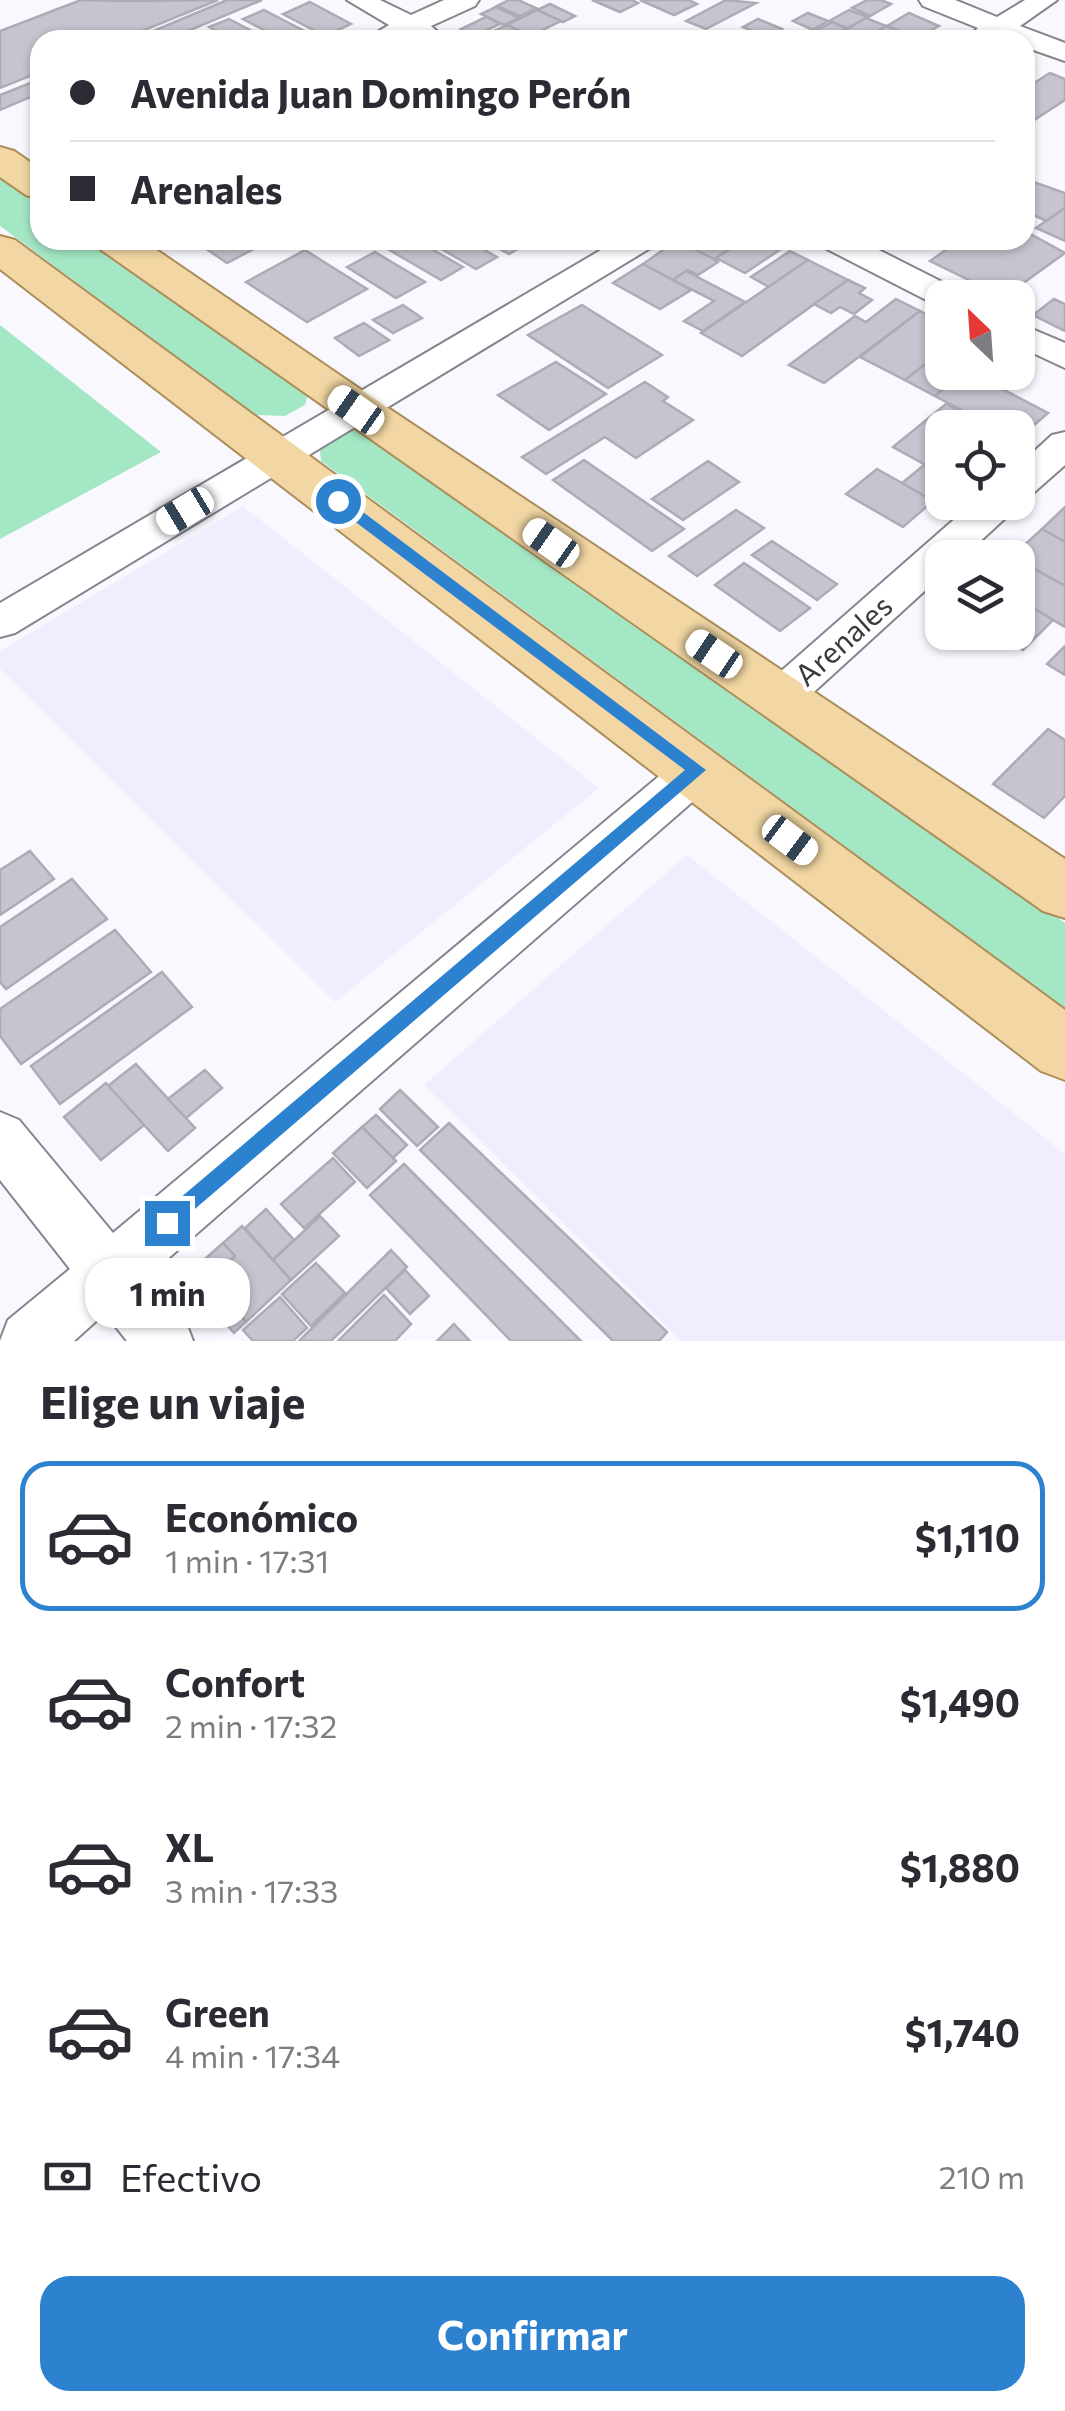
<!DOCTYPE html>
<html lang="es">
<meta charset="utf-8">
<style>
:root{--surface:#fff;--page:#f2f2f3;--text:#2b2b33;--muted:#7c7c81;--line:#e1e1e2;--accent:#2d82d0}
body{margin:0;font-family:Commissioner,sans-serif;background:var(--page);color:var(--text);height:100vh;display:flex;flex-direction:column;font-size:38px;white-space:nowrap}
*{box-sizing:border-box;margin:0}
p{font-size:32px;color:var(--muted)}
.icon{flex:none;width:55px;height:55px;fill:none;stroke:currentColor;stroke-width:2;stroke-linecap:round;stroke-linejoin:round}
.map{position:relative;height:1341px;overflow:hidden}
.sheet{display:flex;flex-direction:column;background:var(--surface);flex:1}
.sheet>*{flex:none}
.banner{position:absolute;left:30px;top:30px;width:1005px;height:220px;border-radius:30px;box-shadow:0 2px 8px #0004;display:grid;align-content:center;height:220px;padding:0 40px;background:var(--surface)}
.needle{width:65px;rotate:335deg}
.buttons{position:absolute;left:925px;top:280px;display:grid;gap:20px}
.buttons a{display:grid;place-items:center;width:110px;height:110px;border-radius:20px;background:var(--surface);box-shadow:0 2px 8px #0004;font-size:50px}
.end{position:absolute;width:45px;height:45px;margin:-22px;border:12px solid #2d82d0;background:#fff;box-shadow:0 0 0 5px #fff}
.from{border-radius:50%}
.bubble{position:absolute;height:70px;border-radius:30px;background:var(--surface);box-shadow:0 2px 8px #0004;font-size:32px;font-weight:700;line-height:70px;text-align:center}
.car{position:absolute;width:30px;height:60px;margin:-30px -15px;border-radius:12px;box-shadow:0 0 8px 2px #0007;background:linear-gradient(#fff 24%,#345 0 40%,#fff 0 76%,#345 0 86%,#fff 0)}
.banner b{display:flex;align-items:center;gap:35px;height:95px;font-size:38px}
.banner b+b{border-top:2px solid var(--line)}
.banner i{width:25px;height:25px;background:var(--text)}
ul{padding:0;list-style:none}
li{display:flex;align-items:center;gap:30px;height:150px;margin:0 20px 15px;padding:0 20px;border:5px solid transparent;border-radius:30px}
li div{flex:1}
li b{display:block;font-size:38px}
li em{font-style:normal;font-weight:700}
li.on{border-color:var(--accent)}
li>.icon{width:90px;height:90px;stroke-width:1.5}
h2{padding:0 40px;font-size:45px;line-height:120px}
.pay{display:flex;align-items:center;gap:25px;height:110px;padding:0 40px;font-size:38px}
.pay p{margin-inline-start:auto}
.primary-button{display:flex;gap:20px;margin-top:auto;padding:20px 40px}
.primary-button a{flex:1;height:115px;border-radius:30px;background:var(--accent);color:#fff;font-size:40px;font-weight:700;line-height:115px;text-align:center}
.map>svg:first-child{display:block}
.industrial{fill:#f1ecfe}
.green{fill:#a4e7c5}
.building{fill:#c5c4cf;stroke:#acacb6;stroke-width:2.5}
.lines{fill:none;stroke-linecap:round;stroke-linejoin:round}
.street-casing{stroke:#85858f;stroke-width:4}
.primary-casing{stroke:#ac8e59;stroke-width:4}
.street{fill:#fff;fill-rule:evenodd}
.primary{fill:#f2d7a4;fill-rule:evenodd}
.route{fill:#2d82d0}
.labels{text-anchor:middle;stroke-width:8;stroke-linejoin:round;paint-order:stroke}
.street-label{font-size:30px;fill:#3a393e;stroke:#fff}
</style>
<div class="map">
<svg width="1065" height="1341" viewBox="0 0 1065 1341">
<rect width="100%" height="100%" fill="#f9f8ff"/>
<!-- industrial -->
<g class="industrial">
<path d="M243,506L599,788L335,1002L0,669V651Z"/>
<path d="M687,855L1065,1154V1341H681L424,1085Z"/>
</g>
<!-- green -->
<g class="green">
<path d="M0,173L40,201V240H95L308,394L305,405L285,416L256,415L0,226Z"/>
<path d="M0,325L161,452L0,539Z"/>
<path d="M353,430L376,437L1065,923V1008L321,461L320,450L324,440Z"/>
</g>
<!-- building -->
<g class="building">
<path d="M81,0L125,1L218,0L120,40H40V72L0,88V31Z"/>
<path d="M227,0H262L171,38L174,40H132Z"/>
<path d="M509,0H518L536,8L520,16L497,6Z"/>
<path d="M592,0H632L638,3L620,12Z"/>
<path d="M640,0H689L697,4L674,15Z"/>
<path d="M726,0L756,3L706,29L686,21Z"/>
<path d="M867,0H881L891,4L870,16L852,8Z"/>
<path d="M310,2L351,24L325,36L283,14Z"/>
<path d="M550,4L575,16L563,22L537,10Z"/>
<path d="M496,7L519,18L504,25L481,14Z"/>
<path d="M264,10L320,39L283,40L243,19Z"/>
<path d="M537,10L561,21L530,36L507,25Z"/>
<path d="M849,10L868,17L848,29L829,21Z"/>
<path d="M808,13L828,21L813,30L793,21Z"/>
<path d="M909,13L939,26L917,38L887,26Z"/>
<path d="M486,17L500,24L474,36L461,29Z"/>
<path d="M866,18L886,26L865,38L845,30Z"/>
<path d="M229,19L269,40H233L209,27Z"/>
<path d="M758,19L782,29L767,37L743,27Z"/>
<path d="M832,22L846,28L829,38L814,32Z"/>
<path d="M507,25L529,35L519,40L477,39Z"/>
<path d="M887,26L919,39L865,38Z"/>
<path d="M1050,73L1065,79V100L1025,126V89Z"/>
<path d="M40,79V93L0,110V95Z"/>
<path d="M1025,179L1065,193V208L1046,221L1025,211Z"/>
<path d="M1065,208V241L1036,228L1046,221Z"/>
<path d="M1025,231L1065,253L1004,297L930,261L960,240H1025Z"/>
<path d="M193,240H271L227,263Z"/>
<path d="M400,240H416L463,267L441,280L386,248Z"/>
<path d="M450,240H467L497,257L476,269L438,247Z"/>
<path d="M483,240H533L509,254Z"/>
<path d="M677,240L714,259L718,262L698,275L688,270L673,280L643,264Z"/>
<path d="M677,240H715L729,249L714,259Z"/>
<path d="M744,240H776L787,245L745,273L716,258Z"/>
<path d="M305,250L367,289L307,322L246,282Z"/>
<path d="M790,251L808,260L769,287L751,277Z"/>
<path d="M375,252L425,282L396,298L347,267Z"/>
<path d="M808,260L848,280L742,356L701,333Z"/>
<path d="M643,264L691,290L660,309L613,283Z"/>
<path d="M686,271L745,302L703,331L684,321L714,301L673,280Z"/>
<path d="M848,280L865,288L859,293L872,300L854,314L840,307L831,313L814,304Z"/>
<path d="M896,299L920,311L824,383L789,365L855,316L866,322Z"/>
<path d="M1054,299L1065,304V331L1033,315Z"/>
<path d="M403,305L422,318L393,333L373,320Z"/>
<path d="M582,305L662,355L608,388L528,335Z"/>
<path d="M920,311L942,322V351L905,380L860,357Z"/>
<path d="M364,323L389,340L359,356L335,338Z"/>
<path d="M942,351V372H964L935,396L905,380Z"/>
<path d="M556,362L606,394L549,430L498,395Z"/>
<path d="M964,372H970L1048,413L1018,439V428H995L935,396Z"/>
<path d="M645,382L668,397L663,401L693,420L636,458L605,437L546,474L522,457Z"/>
<path d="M946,404L992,428H942V474L893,447Z"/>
<path d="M584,460L684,529L652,551L553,480Z"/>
<path d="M708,461L739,482L683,520L652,499Z"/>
<path d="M924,465L942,474V493L933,501L902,483Z"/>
<path d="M877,469L902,483L933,501L903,527L846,494Z"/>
<path d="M1065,507V542L1042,529Z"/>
<path d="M736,510L764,528L697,576L669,556Z"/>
<path d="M1042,529L1065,542V586L1012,556Z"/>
<path d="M772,541L837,584L817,600L752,555Z"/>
<path d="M1018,560L1065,586V627L1018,599Z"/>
<path d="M744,563L810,608L780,631L715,585Z"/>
<path d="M1018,599L1053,620L1023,650L993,632H1018Z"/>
<path d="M1065,646V675L1047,664Z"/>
<path d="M1048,729L1065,740V796L1044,818L993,784Z"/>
<path d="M30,851L54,879L0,915V870Z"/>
<path d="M72,879L107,919L6,989L0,982V927Z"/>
<path d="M115,930L151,972L21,1064L0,1036V1009Z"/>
<path d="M162,972L192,1007L60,1104L31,1066Z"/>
<path d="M136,1064L195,1128L168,1151L108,1086Z"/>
<path d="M205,1070L222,1088L186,1118L168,1099Z"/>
<path d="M106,1083L144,1125L101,1160L64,1117Z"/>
<path d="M400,1090L438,1127L417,1146L380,1109Z"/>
<path d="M376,1115L407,1145L393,1158L362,1127Z"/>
<path d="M449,1123L667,1332L659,1341H613L420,1150Z"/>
<path d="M362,1127L396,1161L367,1188L333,1153Z"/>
<path d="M333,1158L355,1182L304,1228L281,1204Z"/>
<path d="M404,1164L581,1341H511L370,1195Z"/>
<path d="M266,1209L294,1240L273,1260L245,1228Z"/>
<path d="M320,1216L339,1236L291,1280L273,1260Z"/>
<path d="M242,1226L291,1280L246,1322L210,1279L235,1256L223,1243Z"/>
<path d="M223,1243L235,1256L210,1279L246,1322L234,1333L197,1290L198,1265Z"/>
<path d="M391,1250L407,1267L331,1341H299Z"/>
<path d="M316,1263L345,1293L311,1326L282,1294Z"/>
<path d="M405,1270L429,1296L410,1314L386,1288Z"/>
<path d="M384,1295L411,1324L395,1341H338Z"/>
<path d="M280,1297L307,1328L293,1341H253L243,1330Z"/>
<path d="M454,1324L470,1341H437Z"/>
</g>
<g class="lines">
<!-- street casing -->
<g class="street-casing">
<g id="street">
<path d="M347,0H380L411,15L444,0H479L475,6L431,26L439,33L429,40L410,36L400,40H364L389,25Z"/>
<path d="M919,0H955L997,17L1025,0H1057L1020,26L1065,43V61L1025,47V40H973L970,36L978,28L923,6Z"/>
<path d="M618,240H657L652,247L15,633L0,637V603Z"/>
<path d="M818,240H859L960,291L964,298H942V307L936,305L823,247Z"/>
<path d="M1018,323L1065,343V368L1018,346Z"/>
<path d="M1065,432V465L1031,495L1018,499V466L1052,435Z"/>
<path d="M1018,501V502L1013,511L962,558H942V575L793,711L778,716L763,711L756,699L763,687L974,502Z"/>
<path d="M698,752L714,757L720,770L714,783L148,1276L185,1320L193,1341H127L105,1313L74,1341H0L8,1320L70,1269L0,1180V1112L19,1120L113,1233L682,757Z"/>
</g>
</g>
<!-- primary casing -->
<g class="primary-casing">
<g id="primary">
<path d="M0,147L14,151L40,169V199L26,195L0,177Z"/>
<path d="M0,236L15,240L1065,1010V1080L1041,1071L0,269Z"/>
<path d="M94,240H142L373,398L1065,859V918L1043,911L100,249Z"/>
</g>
</g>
<!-- street -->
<use href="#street" class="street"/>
<!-- primary -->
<use href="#primary" class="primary"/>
</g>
<!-- route -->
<path class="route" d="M333,497H343L706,770L167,1233L160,1230L157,1223L160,1215L685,770L333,505Z"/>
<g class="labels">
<!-- street labels -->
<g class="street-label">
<text transform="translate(844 641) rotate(-42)" y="10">Arenales</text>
</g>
</g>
</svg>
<div class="buttons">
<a><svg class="needle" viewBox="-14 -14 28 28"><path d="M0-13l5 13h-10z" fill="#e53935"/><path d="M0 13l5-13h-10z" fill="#7c7c81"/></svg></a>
<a><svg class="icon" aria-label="locate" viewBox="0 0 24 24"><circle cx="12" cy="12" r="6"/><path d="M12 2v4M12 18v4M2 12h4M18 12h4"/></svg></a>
<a><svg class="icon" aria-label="layers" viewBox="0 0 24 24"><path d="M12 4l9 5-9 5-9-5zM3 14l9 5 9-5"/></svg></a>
</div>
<i class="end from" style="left:338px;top:501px"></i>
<i class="end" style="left:167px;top:1223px"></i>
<div class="bubble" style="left:85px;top:1258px;width:165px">1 min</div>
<i class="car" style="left:356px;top:410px;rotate:305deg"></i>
<i class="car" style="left:185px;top:511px;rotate:239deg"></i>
<i class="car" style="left:551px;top:543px;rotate:305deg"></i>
<i class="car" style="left:714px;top:654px;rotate:304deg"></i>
<i class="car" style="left:790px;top:840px;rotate:127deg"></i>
<div class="banner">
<b><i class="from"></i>Avenida Juan Domingo Perón</b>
<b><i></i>Arenales</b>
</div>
</div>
<section class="sheet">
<h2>Elige un viaje</h2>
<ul>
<li class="on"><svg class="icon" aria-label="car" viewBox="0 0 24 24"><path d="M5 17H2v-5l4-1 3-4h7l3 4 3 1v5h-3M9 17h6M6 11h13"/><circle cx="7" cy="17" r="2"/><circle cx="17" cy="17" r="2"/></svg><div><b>Económico</b><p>1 min · 17:31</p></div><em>$1,110</em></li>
<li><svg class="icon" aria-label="car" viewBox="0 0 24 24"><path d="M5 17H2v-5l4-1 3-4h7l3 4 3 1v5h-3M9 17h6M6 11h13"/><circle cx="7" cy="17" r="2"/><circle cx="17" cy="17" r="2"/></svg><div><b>Confort</b><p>2 min · 17:32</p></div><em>$1,490</em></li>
<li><svg class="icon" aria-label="car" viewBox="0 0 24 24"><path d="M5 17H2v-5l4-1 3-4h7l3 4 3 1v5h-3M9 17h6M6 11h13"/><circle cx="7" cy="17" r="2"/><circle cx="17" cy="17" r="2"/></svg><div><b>XL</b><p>3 min · 17:33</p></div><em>$1,880</em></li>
<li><svg class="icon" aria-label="car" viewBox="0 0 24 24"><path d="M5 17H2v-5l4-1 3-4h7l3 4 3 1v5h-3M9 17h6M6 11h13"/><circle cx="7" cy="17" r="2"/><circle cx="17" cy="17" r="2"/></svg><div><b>Green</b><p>4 min · 17:34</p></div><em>$1,740</em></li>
</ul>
<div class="pay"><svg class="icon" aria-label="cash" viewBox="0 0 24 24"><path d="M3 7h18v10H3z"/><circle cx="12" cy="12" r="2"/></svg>Efectivo<p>210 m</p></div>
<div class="primary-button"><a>Confirmar</a></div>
</section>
